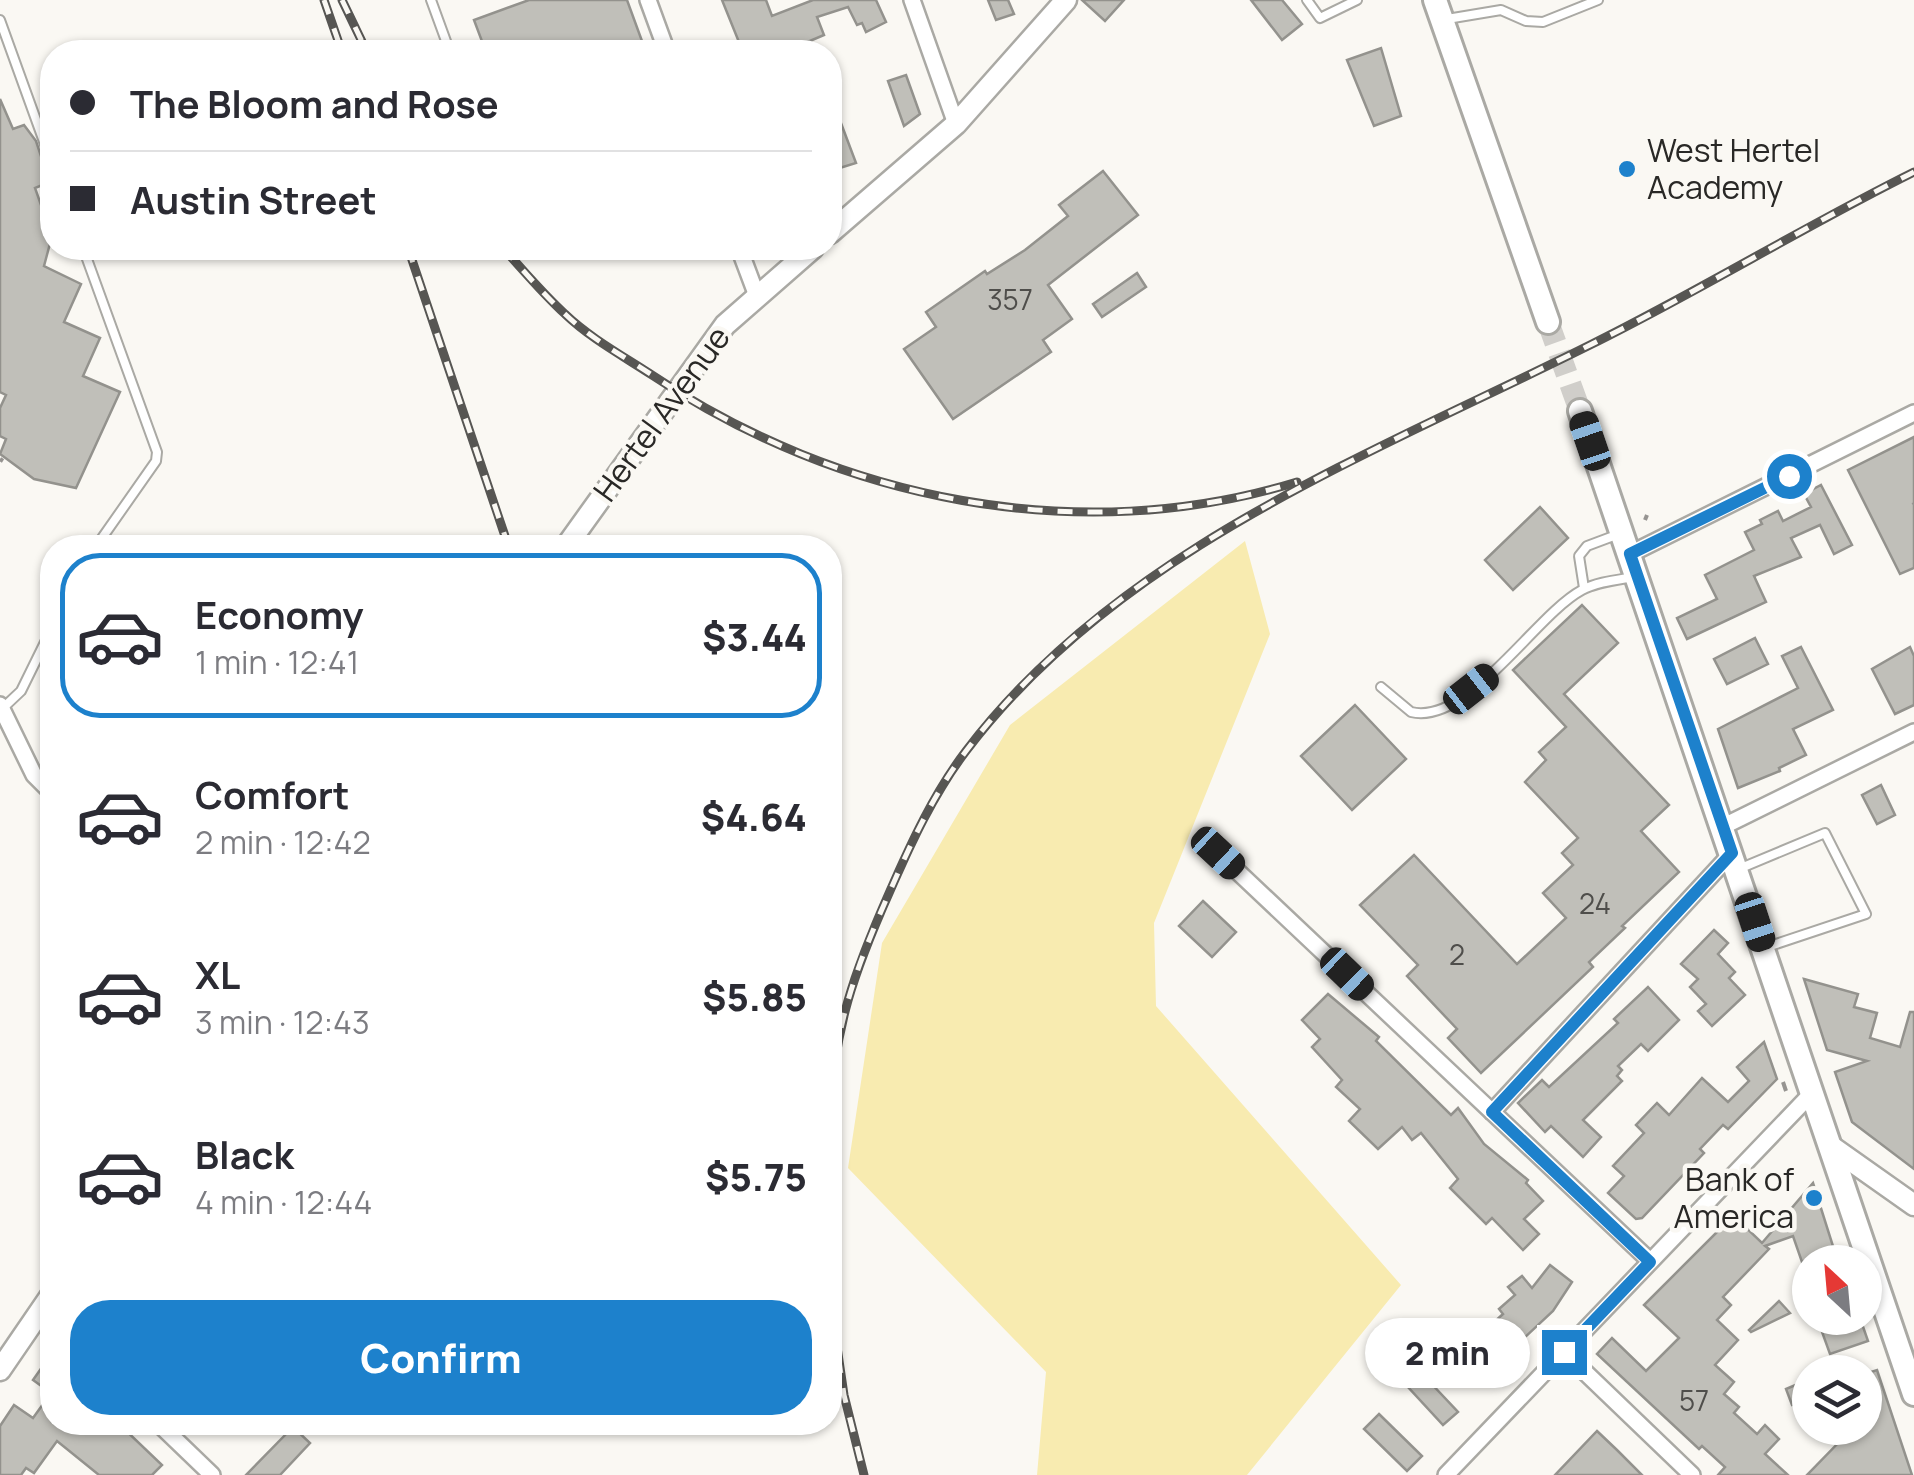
<!DOCTYPE html>
<meta charset="utf-8">
<style>
:root{--surface:#fff;--page:#f2f2f3;--text:#2b2b33;--muted:#7c7c81;--line:#e1e1e2;--accent:#1d81cc}
body{margin:0;font-family:Manrope,sans-serif;background:var(--page);color:var(--text);height:100vh;display:flex;flex-direction:column;font-size:38px;white-space:nowrap}
*{box-sizing:border-box;margin:0}
p{font-size:32px;color:var(--muted)}
.icon{flex:none;width:55px;height:55px;fill:none;stroke:currentColor;stroke-width:2;stroke-linecap:round;stroke-linejoin:round}
.map{position:relative;flex:1;overflow:hidden}
.details{position:absolute;left:40px;top:535px;width:802px;height:900px;display:flex;flex-direction:column;background:var(--surface);border-radius:40px;box-shadow:0 2px 8px #0004}
.details>*{flex:none}
.hud{position:absolute;left:40px;top:40px;width:802px;height:220px;border-radius:40px;box-shadow:0 2px 8px #0004;display:grid;align-content:center;height:220px;padding:0 30px;background:var(--surface)}
.needle{width:65px;rotate:334deg}
.buttons{position:absolute;left:1792px;top:1245px;display:grid;gap:20px}
.buttons a{display:grid;place-items:center;width:90px;height:90px;border-radius:50%;background:var(--surface);box-shadow:0 2px 8px #0004;font-size:50px}
.end{position:absolute;width:45px;height:45px;margin:-22px;border:12px solid #1d81cc;background:#fff;box-shadow:0 0 0 5px #fff}
.from{border-radius:50%}
.bubble{position:absolute;height:70px;border-radius:35px;background:var(--surface);box-shadow:0 2px 8px #0004;font-size:32px;font-weight:800;line-height:70px;text-align:center}
.car{position:absolute;width:30px;height:60px;margin:-30px -15px;border-radius:12px;box-shadow:0 0 8px 2px #0007;background:linear-gradient(#222 24%,#8ab4d8 0 40%,#222 0 76%,#8ab4d8 0 86%,#222 0)}
.hud b{display:flex;align-items:center;gap:35px;height:95px;font-size:38px}
.hud b+b{border-top:2px solid var(--line)}
.hud i{width:25px;height:25px;background:var(--text)}
ul{padding:18px 0 0;list-style:none}
li{display:flex;align-items:center;gap:30px;height:165px;margin:0 20px 15px;padding:0 10px;border:5px solid transparent;border-radius:40px}
li div{flex:1}
li b{display:block;font-size:38px}
li em{font-style:normal;font-weight:800}
li.selected{border-color:var(--accent)}
li>.icon{width:90px;height:90px;stroke-width:1.5}
.button{display:flex;gap:20px;margin-top:auto;padding:20px 30px}
.button a{flex:1;height:115px;border-radius:40px;background:var(--accent);color:#fff;font-size:40px;font-weight:800;line-height:115px;text-align:center}
.map>svg:first-child{display:block}
.green{fill:#f8ebb0}
.building{fill:#c0bfb9;stroke:#93928d;stroke-width:2.5}
.lines{fill:none;stroke-linecap:round;stroke-linejoin:round}
.secondary-tunnel{stroke:#d0ceca;stroke-width:22;stroke-dasharray:22 11;stroke-linecap:butt}
.service-casing{stroke:#aaa9a4;stroke-width:12}
.minor-casing{stroke:#aaa9a4;stroke-width:20}
.tertiary-casing{stroke:#aaa9a4;stroke-width:25}
.secondary-casing{stroke:#aaa9a4;stroke-width:28}
.path{stroke:#969491;stroke-width:4;stroke-dasharray:10 5;stroke-linecap:butt}
.service{stroke:#fff;stroke-width:8}
.minor{stroke:#fff;stroke-width:15}
.tertiary{stroke:#fff;stroke-width:20}
.secondary{stroke:#fff;stroke-width:22}
.rail-casing{stroke:#575653;stroke-width:9}
.rail{stroke:#faf8f3;stroke-width:5;stroke-dasharray:15;stroke-linecap:butt}
.route{stroke:#1d81cc;stroke-width:12}
.poi-dot{fill:#1d81cc;stroke:#faf8f3;stroke-width:4}
.labels{text-anchor:middle;stroke-width:9;stroke-linejoin:round;paint-order:stroke}
.number-label{font-size:28px;fill:#4f4e4b}
.poi-label{font-size:32px;fill:#292826;stroke:#faf8f3;text-anchor:start}
.street-label{font-size:32px;fill:#292826;stroke:#faf8f3}
</style>
<div class="map">
<svg width="1914" height="1475" viewBox="0 0 1914 1475">
<rect width="100%" height="100%" fill="#faf8f3"/>
<!-- green -->
<path class="green" d="M1245,541L1270,634L1154,923L1156,1006L1401,1285L1247,1475H1037L1046,1372L848,1168L882,943L1010,725Z"/>
<!-- building -->
<g class="building">
<path d="M529,0H627L646,52H486L474,20Z"/>
<path d="M722,0H766L772,16L813,0H876L886,22L866,32L862,23L857,25L848,7L817,17L824,35L784,52H743Z"/>
<path d="M988,0H1008L1014,14L996,20Z"/>
<path d="M1082,0H1124L1105,21Z"/>
<path d="M1251,0H1282L1302,24L1282,40Z"/>
<path d="M1381,48L1401,116L1374,126L1347,60Z"/>
<path d="M906,75L920,114L904,126L888,81Z"/>
<path d="M830,94L856,163L830,171Z"/>
<path d="M0,99L13,129L24,125L36,141L44,165L45,184L35,188L52,236L44,266L81,284L64,322L100,338L83,376L120,392L76,488L34,479L0,454L6,439L0,436V408L6,395L0,392Z"/>
<path d="M1103,171L1138,215L1048,285L1072,319L1043,340L1051,352L953,419L904,349L936,327L926,312L985,271L987,274L1025,250L1068,216L1059,205Z"/>
<path d="M1137,273L1146,287L1102,317L1093,304Z"/>
<path d="M1914,437V568L1900,574L1848,470Z"/>
<path d="M1821,485L1852,545L1834,554L1820,525L1791,538L1801,557L1754,576L1766,602L1687,639L1677,618L1717,599L1705,575L1754,550L1745,532L1762,524L1760,520L1778,511L1783,521L1811,507L1804,494Z"/>
<path d="M1540,507L1568,538L1513,590L1485,560Z"/>
<path d="M1582,605L1618,643L1564,694L1669,805L1641,831L1679,872L1622,926L1625,928L1589,962L1593,967L1481,1073L1448,1038L1457,1029L1407,976L1418,965L1360,905L1414,855L1517,964L1566,918L1543,893L1573,865L1562,853L1578,838L1525,782L1546,760L1539,752L1566,727L1513,670Z"/>
<path d="M1755,638L1768,664L1727,684L1714,659Z"/>
<path d="M1801,647L1833,710L1793,729L1806,755L1779,768L1780,771L1738,788L1718,729L1798,688L1782,656Z"/>
<path d="M1910,647L1914,656V705L1895,714L1872,669Z"/>
<path d="M1355,705L1406,759L1352,810L1301,756Z"/>
<path d="M1881,785L1895,815L1877,824L1862,795Z"/>
<path d="M1203,901L1236,932L1212,957L1179,926Z"/>
<path d="M1714,930L1728,943L1718,954L1735,972L1729,978L1745,995L1712,1026L1698,1011L1706,1004L1690,987L1698,979L1681,964Z"/>
<path d="M1804,979L1858,994L1854,1007L1877,1013L1870,1038L1900,1047L1910,1012H1914V1169L1852,1122L1835,1072L1867,1061L1827,1050Z"/>
<path d="M1648,987L1679,1020L1648,1051L1641,1044L1618,1066L1622,1070L1617,1076L1622,1081L1583,1120L1601,1137L1583,1157L1551,1126L1545,1132L1518,1103L1542,1080L1549,1087L1618,1023L1614,1019Z"/>
<path d="M1328,994L1379,1037L1376,1041L1451,1115L1458,1108L1484,1144L1528,1180L1526,1183L1543,1201L1524,1219L1539,1234L1523,1250L1492,1218L1486,1224L1450,1188L1458,1179L1421,1133L1412,1140L1402,1127L1378,1149L1349,1121L1360,1109L1336,1087L1342,1080L1312,1047L1320,1039L1302,1020Z"/>
<path d="M1764,1042L1777,1079L1728,1129L1723,1125L1700,1149L1704,1153L1642,1218L1636,1219L1608,1193L1624,1176L1613,1166L1644,1133L1636,1125L1657,1103L1669,1115L1702,1078L1728,1102L1749,1081L1737,1067Z"/>
<path d="M1813,1183L1838,1262H1802L1793,1236L1765,1246L1769,1249L1723,1297L1731,1305L1717,1320L1738,1340L1715,1365L1734,1382L1724,1394L1739,1407L1734,1413L1757,1434L1765,1425L1779,1439L1765,1454L1788,1475H1718L1725,1467L1702,1446L1699,1449L1597,1354L1612,1338L1646,1371L1679,1338L1644,1305L1725,1224L1735,1217L1762,1243Z"/>
<path d="M1550,1265L1572,1282L1553,1311L1490,1370L1471,1354L1464,1363L1451,1351L1472,1327L1481,1334L1503,1314L1499,1309L1515,1295L1508,1287L1522,1276L1532,1288Z"/>
<path d="M1779,1301L1790,1313L1751,1332L1749,1330Z"/>
<path d="M1817,1318H1860L1868,1341L1830,1354Z"/>
<path d="M52,1353V1422H117L162,1465L152,1475H99L57,1441L34,1473L26,1468L21,1475H0V1426L14,1405L33,1418L51,1393L33,1380Z"/>
<path d="M1410,1361L1458,1412L1443,1425L1396,1374Z"/>
<path d="M1877,1370L1912,1475H1807L1845,1436L1865,1429V1374Z"/>
<path d="M1805,1381L1810,1398L1792,1405L1786,1389Z"/>
<path d="M1379,1414L1422,1456L1407,1471L1364,1429Z"/>
<path d="M293,1427L310,1443L280,1475H246Z"/>
<path d="M1597,1431L1617,1450L1642,1475H1555Z"/>
</g>
<g class="lines">
<!-- secondary-tunnel -->
<path class="secondary-tunnel" d="M1548,322L1580,411"/>
<!-- service casing -->
<g class="service-casing">
<g id="service">
<path d="M431,0L450,52"/>
<path d="M1307,0L1320,18L1357,0"/>
<path d="M1447,19L1501,10L1526,21L1543,22L1598,0"/>
<path d="M0,20L52,164"/>
<path d="M83,248L157,452L156,461L95,548"/>
<path d="M1584,588L1579,556L1587,546L1619,534"/>
<path d="M1381,687L1411,712C1468,726 1535,615 1582,590C1597,582 1617,580 1634,577"/>
<path d="M3,708L21,691L52,628"/>
<path d="M1741,868L1825,833L1866,914L1767,947"/>
</g>
</g>
<!-- minor casing -->
<g class="minor-casing">
<g id="minor">
<path d="M648,0L667,52"/>
<path d="M912,0L956,124"/>
<path d="M739,248L757,296"/>
<path d="M1630,554L1914,413"/>
<path d="M0,705L34,775L52,793"/>
<path d="M1722,827L1914,732"/>
<path d="M1218,853L1650,1261"/>
<path d="M1492,1112L1732,853"/>
<path d="M41,1311L52,1323"/>
<path d="M1564,1352L1692,1475"/>
<path d="M157,1422L212,1475"/>
<path d="M1446,1475L1813,1092"/>
</g>
</g>
<!-- tertiary casing -->
<g class="tertiary-casing">
<g id="tertiary">
<path d="M830,233L956,124L1066,0"/>
<path d="M565,548L725,325L813,248"/>
<path d="M1829,1145L1914,1205"/>
<path d="M0,1370L52,1294"/>
</g>
</g>
<!-- secondary casing -->
<g class="secondary-casing">
<g id="secondary">
<path d="M1435,0L1548,322"/>
<path d="M1580,411L1914,1394"/>
</g>
</g>
<!-- path -->
<g class="path">
<path d="M43,206L52,202"/>
<path d="M763,257L766,252"/>
<path d="M0,459L3,461"/>
<path d="M1913,505L1914,504"/>
<path d="M1645,520L1647,515"/>
<path d="M1783,1082L1786,1091"/>
</g>
<!-- service -->
<use href="#service" class="service"/>
<!-- minor -->
<use href="#minor" class="minor"/>
<!-- tertiary -->
<use href="#tertiary" class="tertiary"/>
<!-- secondary -->
<use href="#secondary" class="secondary"/>
<!-- rail casing -->
<g class="rail-casing">
<g id="rail">
<path d="M324,0L342,52"/>
<path d="M342,0L367,52"/>
<path d="M408,248L509,548"/>
<path d="M503,248C523,270 543,294 565,314C590,338 623,356 652,375C838,500 1079,549 1297,482"/>
<path d="M830,1117C834,1027 854,972 890,891C911,843 934,793 966,751C1119,549 1372,454 1592,344C1701,290 1805,226 1914,172"/>
<path d="M830,1299L844,1395L864,1475"/>
</g>
</g>
<!-- rail -->
<use href="#rail" class="rail"/>
</g>
<g class="lines">
<!-- route -->
<path class="route" d="M1564,1352L1650,1262L1492,1112L1732,853L1630,554L1789,476"/>
</g>
<!-- markers -->
<g class="poi-dot">
<circle cx="1627" cy="169" r="10"/>
<circle cx="1814" cy="1198" r="10"/>
</g>
<g class="labels">
<!-- number labels -->
<g class="number-label">
<text x="1010" y="310">357</text>
<text x="1595" y="914">24</text>
<text x="1457" y="965">2</text>
<text x="1694" y="1411">57</text>
</g>
<!-- poi labels -->
<g class="poi-label">
<text x="1647" y="162">West Hertel<tspan x="1647" dy="37">Academy</tspan></text>
<text x="1794" y="1191" text-anchor="end">Bank of<tspan x="1794" dy="37">America</tspan></text>
</g>
<!-- street labels -->
<g class="street-label">
<text transform="translate(662 414) rotate(-54)" y="11">Hertel Avenue</text>
</g>
</g>
</svg>
<div class="buttons">
<a><svg class="needle" viewBox="-14 -14 28 28"><path d="M0-13l5 13h-10z" fill="#e53935"/><path d="M0 13l5-13h-10z" fill="#7c7c81"/></svg></a>
<a><svg class="icon" aria-label="layers" viewBox="0 0 24 24"><path d="M12 4l9 5-9 5-9-5zM3 14l9 5 9-5"/></svg></a>
</div>
<i class="end from" style="left:1789px;top:476px"></i>
<i class="end" style="left:1564px;top:1352px"></i>
<div class="bubble" style="left:1365px;top:1318px;width:165px">2 min</div>
<i class="car" style="left:1590px;top:441px;rotate:341deg"></i>
<i class="car" style="left:1471px;top:689px;rotate:52deg"></i>
<i class="car" style="left:1218px;top:853px;rotate:133deg"></i>
<i class="car" style="left:1755px;top:922px;rotate:162deg"></i>
<i class="car" style="left:1347px;top:974px;rotate:134deg"></i>
<div class="hud">
<b><i class="from"></i>The Bloom and Rose</b>
<b><i></i>Austin Street</b>
</div>
<section class="details">
<ul>
<li class="selected"><svg class="icon" aria-label="car" viewBox="0 0 24 24"><path d="M5 17H2v-5l4-1 3-4h7l3 4 3 1v5h-3M9 17h6M6 11h13"/><circle cx="7" cy="17" r="2"/><circle cx="17" cy="17" r="2"/></svg><div><b>Economy</b><p>1 min · 12:41</p></div><em>$3.44</em></li>
<li><svg class="icon" aria-label="car" viewBox="0 0 24 24"><path d="M5 17H2v-5l4-1 3-4h7l3 4 3 1v5h-3M9 17h6M6 11h13"/><circle cx="7" cy="17" r="2"/><circle cx="17" cy="17" r="2"/></svg><div><b>Comfort</b><p>2 min · 12:42</p></div><em>$4.64</em></li>
<li><svg class="icon" aria-label="car" viewBox="0 0 24 24"><path d="M5 17H2v-5l4-1 3-4h7l3 4 3 1v5h-3M9 17h6M6 11h13"/><circle cx="7" cy="17" r="2"/><circle cx="17" cy="17" r="2"/></svg><div><b>XL</b><p>3 min · 12:43</p></div><em>$5.85</em></li>
<li><svg class="icon" aria-label="car" viewBox="0 0 24 24"><path d="M5 17H2v-5l4-1 3-4h7l3 4 3 1v5h-3M9 17h6M6 11h13"/><circle cx="7" cy="17" r="2"/><circle cx="17" cy="17" r="2"/></svg><div><b>Black</b><p>4 min · 12:44</p></div><em>$5.75</em></li>
</ul>
<div class="button"><a>Confirm</a></div>
</section>
</div>
